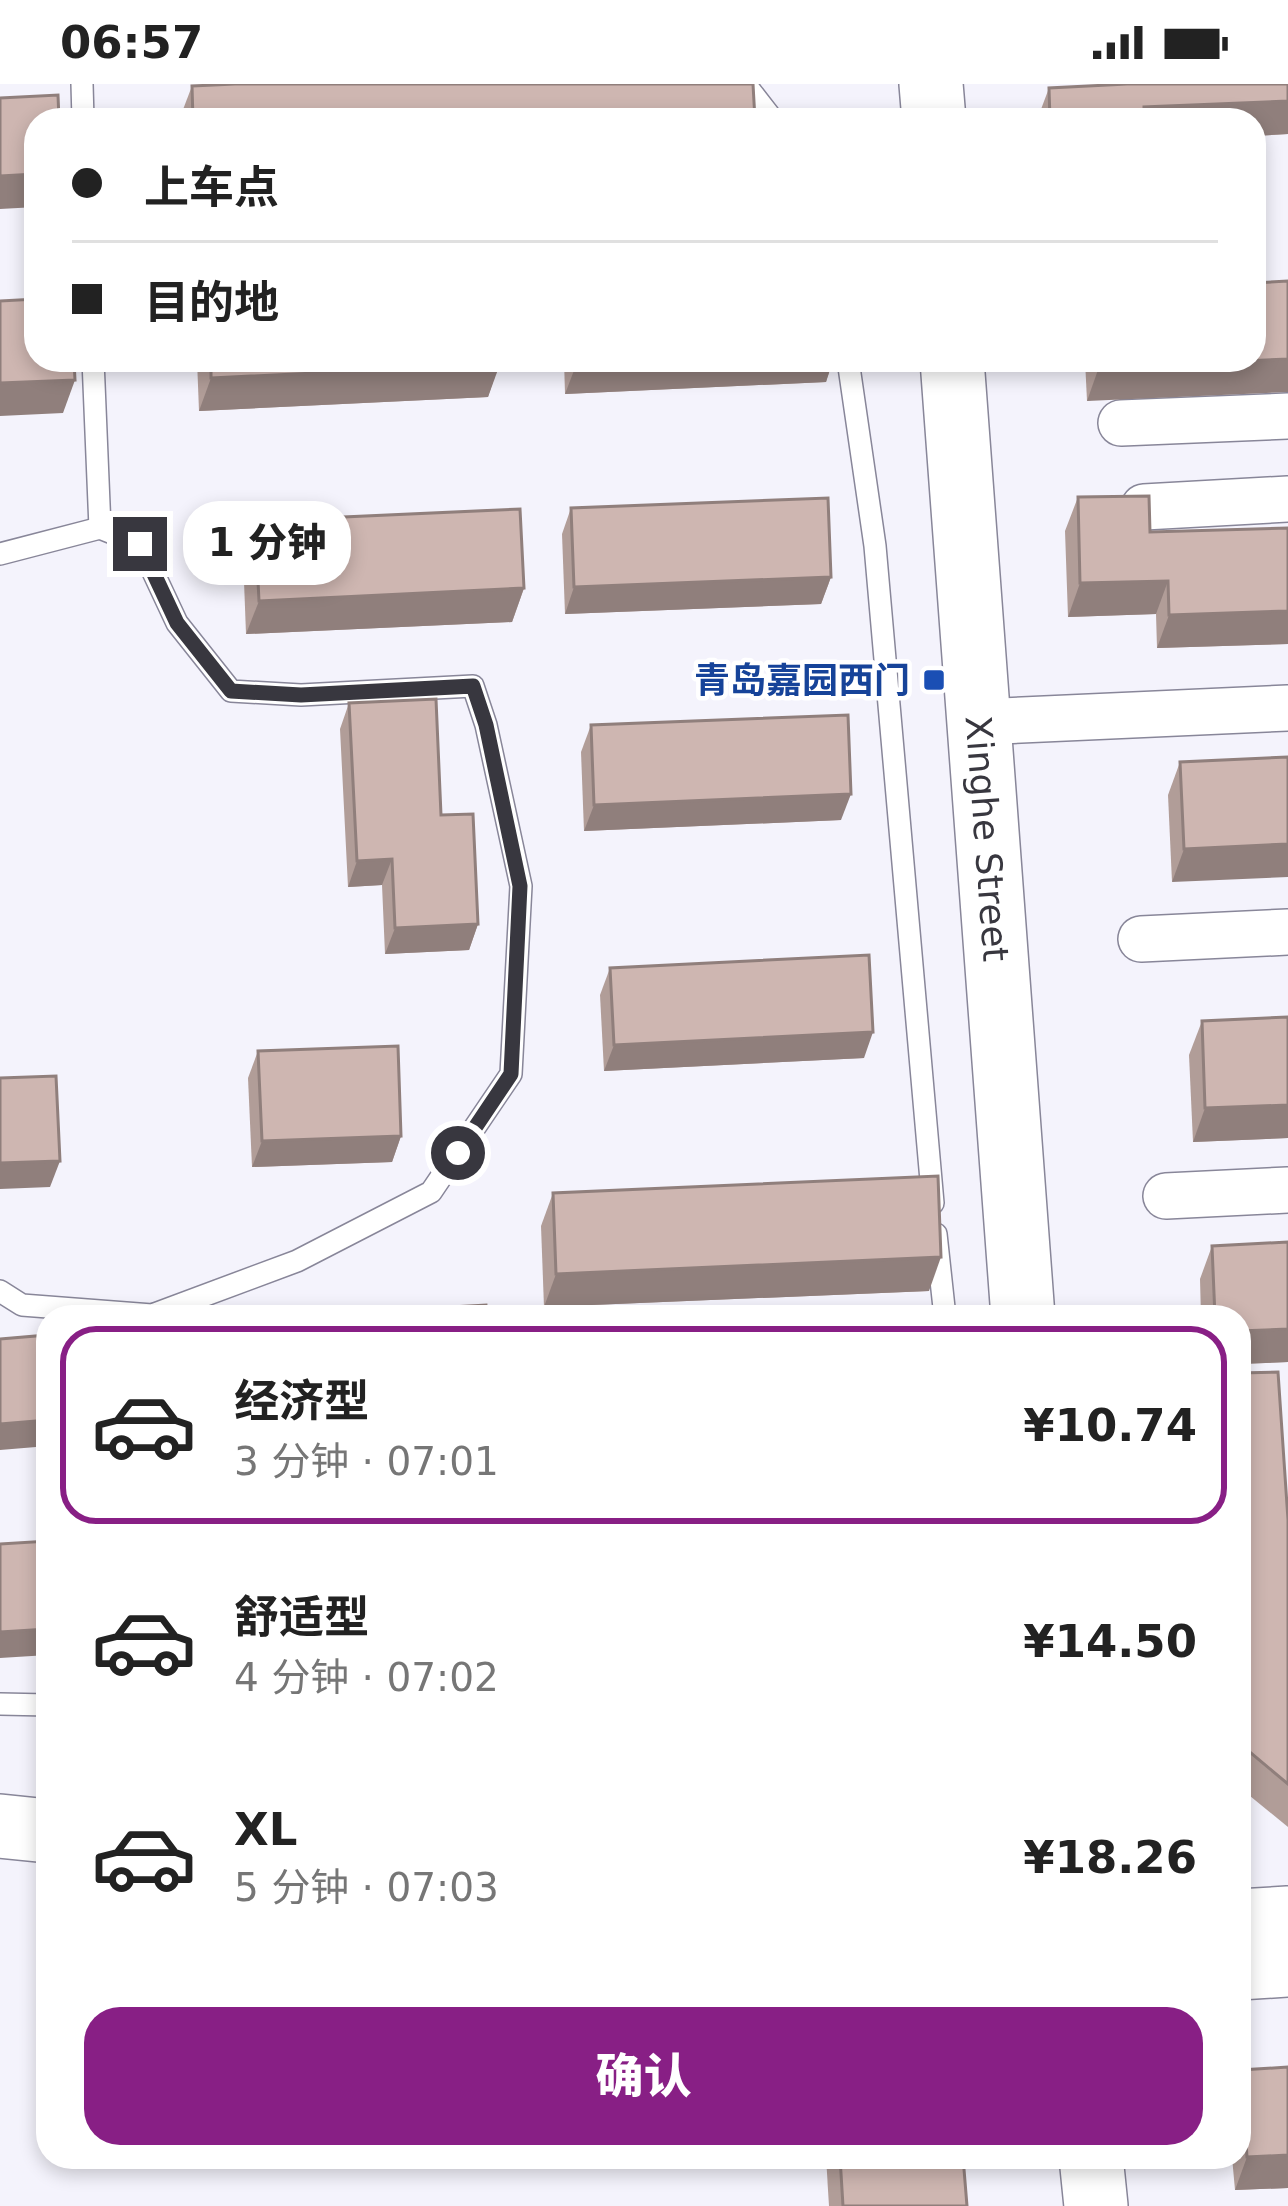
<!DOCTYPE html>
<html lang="zh">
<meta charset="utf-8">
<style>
:root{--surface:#fff;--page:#f2f2f2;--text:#222;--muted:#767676;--line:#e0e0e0;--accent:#881f85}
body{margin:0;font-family:"DejaVu Sans","Noto Sans SC",sans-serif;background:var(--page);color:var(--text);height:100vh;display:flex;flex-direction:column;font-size:45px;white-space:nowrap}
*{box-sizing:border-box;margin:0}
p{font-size:39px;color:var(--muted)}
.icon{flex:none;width:66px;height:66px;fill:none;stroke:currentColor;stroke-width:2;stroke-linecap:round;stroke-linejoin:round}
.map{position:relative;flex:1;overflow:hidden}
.drawer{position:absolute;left:36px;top:1221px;width:1215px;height:864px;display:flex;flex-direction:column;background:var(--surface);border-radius:36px;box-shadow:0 6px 18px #0003}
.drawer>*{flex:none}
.guide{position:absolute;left:24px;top:24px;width:1242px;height:264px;border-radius:36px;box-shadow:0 6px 18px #0003;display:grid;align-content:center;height:264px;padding:0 48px;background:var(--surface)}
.end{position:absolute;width:54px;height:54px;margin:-27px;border:15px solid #38373f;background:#fff;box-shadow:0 0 0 6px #fff}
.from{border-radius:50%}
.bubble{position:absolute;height:84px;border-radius:36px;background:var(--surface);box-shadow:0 6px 18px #0003;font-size:39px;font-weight:800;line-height:84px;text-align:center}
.guide b{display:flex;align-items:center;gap:42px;height:114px;font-size:45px}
.guide b+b{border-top:3px solid var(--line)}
.guide i{width:30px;height:30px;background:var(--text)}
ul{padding:21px 0 0;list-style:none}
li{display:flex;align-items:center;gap:36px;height:198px;margin:0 24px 18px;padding:0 24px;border:6px solid transparent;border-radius:36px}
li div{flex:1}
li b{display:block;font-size:45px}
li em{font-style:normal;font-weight:800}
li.on{border-color:var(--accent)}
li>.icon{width:108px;height:108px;stroke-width:1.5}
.button{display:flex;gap:24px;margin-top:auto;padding:24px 48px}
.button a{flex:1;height:138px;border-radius:36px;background:var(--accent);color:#fff;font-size:48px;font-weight:800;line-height:138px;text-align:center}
.status{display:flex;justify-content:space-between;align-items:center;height:84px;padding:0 60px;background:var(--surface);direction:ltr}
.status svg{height:33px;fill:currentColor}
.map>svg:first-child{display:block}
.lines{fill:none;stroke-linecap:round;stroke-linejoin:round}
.lane-casing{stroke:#888699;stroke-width:24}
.street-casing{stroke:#888699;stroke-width:48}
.secondary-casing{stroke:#888699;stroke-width:66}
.lane{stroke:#fff;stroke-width:21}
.street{stroke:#fff;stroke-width:45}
.secondary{stroke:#fff;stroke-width:63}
.wall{fill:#b19d98}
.shaded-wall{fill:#907f7c}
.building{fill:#ceb6b1;stroke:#907f7c;stroke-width:3}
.route{stroke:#38373f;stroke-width:15}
.transit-dot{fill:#1a4fb4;stroke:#fff;stroke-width:4.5}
.labels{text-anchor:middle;stroke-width:9;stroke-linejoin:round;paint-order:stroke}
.transit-label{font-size:36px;font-weight:bold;fill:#164399;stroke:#fff;text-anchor:end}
.street-label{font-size:36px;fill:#38373f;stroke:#fff}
</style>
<div class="status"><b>06:57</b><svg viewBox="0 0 49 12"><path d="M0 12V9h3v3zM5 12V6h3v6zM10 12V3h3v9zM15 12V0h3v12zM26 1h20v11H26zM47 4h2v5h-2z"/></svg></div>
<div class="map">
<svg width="1288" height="2122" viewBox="0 0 1288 2122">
<rect width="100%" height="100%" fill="#f4f3fc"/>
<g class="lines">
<!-- lane casing -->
<g class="lane-casing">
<g id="lane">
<path d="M82,0L83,36"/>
<path d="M745,0L773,36"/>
<path d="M93,276L100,444"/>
<path d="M848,276L875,462L933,1119"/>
<path d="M0,470L100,444L140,460L177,539L231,607L301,611L473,602L486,641L521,802L511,990L431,1108L297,1177L152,1231L22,1221L0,1207"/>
<path d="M936,1150L945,1233"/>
<path d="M0,1620L48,1621"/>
</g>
</g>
<!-- street casing -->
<g class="street-casing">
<g id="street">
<path d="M1121,339L1288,332"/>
<path d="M1144,423L1288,415"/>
<path d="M979,638L1288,624"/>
<path d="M1141,855L1288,848"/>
<path d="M1166,1112L1288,1106"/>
</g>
</g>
<!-- secondary casing -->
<g class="secondary-casing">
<g id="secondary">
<path d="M931,0L934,36"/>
<path id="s1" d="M952,276L1023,1233"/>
<path d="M0,1742L48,1747"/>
<path d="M1239,1837L1288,1834"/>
<path d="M1239,1884L1288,1881"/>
<path d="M1091,2073L1096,2122"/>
</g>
</g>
<!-- lane -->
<use href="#lane" class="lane"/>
<!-- street -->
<use href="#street" class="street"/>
<!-- secondary -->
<use href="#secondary" class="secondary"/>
</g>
<!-- wall -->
<g class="wall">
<path d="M1114,0H1288V50L1254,52V36H1037L1049,4L1114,2Z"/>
<path d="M192,2L755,36H179Z"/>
<path d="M197,276H500L488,313L199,327Z"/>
<path d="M564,276H833L826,298L565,310Z"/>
<path d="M1085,276H1254L1087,317Z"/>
<path d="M1078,413L1150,448L1288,444V560L1157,564L1156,530L1068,533L1065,447Z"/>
<path d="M571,424L831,493L821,520L565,530L562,450Z"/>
<path d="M255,437L524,504L512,538L246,550L243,471Z"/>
<path d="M349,619L441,731L478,840L469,866L385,870L382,801L348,803L340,645Z"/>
<path d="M591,641L841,736L584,747L581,668Z"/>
<path d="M1288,673L1172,798L1168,711L1180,678Z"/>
<path d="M610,884L864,974L604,987L600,911Z"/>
<path d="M1288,933V1054L1193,1058L1189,971L1202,937Z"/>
<path d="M258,967L401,1052L392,1078L252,1083L248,994Z"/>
<path d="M553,1109L929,1207L544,1223L541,1142Z"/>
<path d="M1288,1158V1278L1239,1280V1233H1201L1200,1195L1212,1162Z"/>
<path d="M1239,1289L1288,1435V1743L1239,1703Z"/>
<path d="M1288,1983V2104L1235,2106L1232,2073H1239V1992L1241,1986Z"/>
<path d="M826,2073H963L967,2122H829Z"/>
</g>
<!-- shaded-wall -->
<g class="shaded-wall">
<path d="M1288,17V50L1254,52V36H1139L1144,23Z"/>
<path d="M36,90V123L0,125V92Z"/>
<path d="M1288,275V308L1087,317L1099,283Z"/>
<path d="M578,276H833L826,298L565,310Z"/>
<path d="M500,280L488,313L199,327L211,294Z"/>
<path d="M75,296L63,329L0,332V299Z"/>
<path d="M831,493L821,520L565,530L574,503Z"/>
<path d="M1168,497L1156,530L1068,533L1080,499Z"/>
<path d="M524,504L512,538L246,550L259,517Z"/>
<path d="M1288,527V560L1157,564L1169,531Z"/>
<path d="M851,710L841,736L584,747L594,721Z"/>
<path d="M1288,760V793L1172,798L1184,765Z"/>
<path d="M392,775L382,801L348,803L357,777Z"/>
<path d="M478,840L469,866L385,870L395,844Z"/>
<path d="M873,948L864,974L604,987L614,961Z"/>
<path d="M1288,1021V1054L1193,1058L1205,1024Z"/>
<path d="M401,1052L392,1078L252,1083L262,1057Z"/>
<path d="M60,1077L50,1103L0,1105V1079Z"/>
<path d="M941,1173L929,1207L544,1223L556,1190Z"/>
<path d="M1288,1245V1278L1239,1280V1247Z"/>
<path d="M48,1336V1362L0,1366V1340Z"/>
<path d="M48,1545V1571L0,1574V1548Z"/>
<path d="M1288,2071V2104L1235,2106L1247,2073Z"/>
</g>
<!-- building -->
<g class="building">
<path d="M235,0H753L755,36H193L192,2Z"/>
<path d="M1127,0H1288V17L1144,23V36H1050L1049,4Z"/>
<path d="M58,11L59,36H36V90L0,92V14Z"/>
<path d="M1288,197V275L1099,283L1098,276H1254V199Z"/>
<path d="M36,215V276H74L75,296L0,299V217Z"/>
<path d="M211,276H500V280L211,294Z"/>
<path d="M1149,412L1150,448L1288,444V527L1169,531L1168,497L1080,499L1078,413Z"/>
<path d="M828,414L831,493L574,503L571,424Z"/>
<path d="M520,425L524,504L259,517L255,437Z"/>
<path d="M436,615L441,731L473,730L478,840L395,844L392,775L357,777L349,619Z"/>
<path d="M848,631L851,710L594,721L591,641Z"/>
<path d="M1288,673V760L1184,765L1180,678Z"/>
<path d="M869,871L873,948L614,961L610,884Z"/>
<path d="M1288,933V1021L1205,1024L1202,937Z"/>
<path d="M398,962L401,1052L262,1057L258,967Z"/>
<path d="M56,992L60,1077L0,1079V994Z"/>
<path d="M938,1092L941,1173L556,1190L553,1109Z"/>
<path d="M1288,1158V1245L1239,1247V1233H1215L1212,1162Z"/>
<path d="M486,1221L487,1233H397V1226Z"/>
<path d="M48,1251V1336L0,1340V1255Z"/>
<path d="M1278,1288L1288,1436V1700L1239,1659V1289Z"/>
<path d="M48,1457V1545L0,1548V1460Z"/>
<path d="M1288,1983V2071L1247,2073L1241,1986Z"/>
<path d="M840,2073H963L967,2122H843Z"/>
</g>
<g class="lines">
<!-- route -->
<path class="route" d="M140,460L177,539L231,607L301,611L473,602L486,641L520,802L511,990L458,1069"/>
</g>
<!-- markers -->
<rect class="transit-dot" x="922" y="584" width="24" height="24" rx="6"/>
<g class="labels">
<!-- transit labels -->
<g class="transit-label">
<text x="910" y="609">青岛嘉园西门</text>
</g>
<!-- street labels -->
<g class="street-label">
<text dy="13" stroke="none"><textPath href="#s1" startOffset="480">Xinghe Street</textPath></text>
</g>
</g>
</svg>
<i class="end from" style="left:458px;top:1069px"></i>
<i class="end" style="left:140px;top:460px"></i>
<div class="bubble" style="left:183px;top:417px;width:168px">1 分钟</div>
<div class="guide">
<b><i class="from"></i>上车点</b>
<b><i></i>目的地</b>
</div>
<section class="drawer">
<ul>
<li class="on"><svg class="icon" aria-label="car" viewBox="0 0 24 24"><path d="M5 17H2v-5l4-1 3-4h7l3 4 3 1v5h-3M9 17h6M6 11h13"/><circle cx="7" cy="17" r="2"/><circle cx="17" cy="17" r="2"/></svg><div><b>经济型</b><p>3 分钟 · 07:01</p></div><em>¥10.74</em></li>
<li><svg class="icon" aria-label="car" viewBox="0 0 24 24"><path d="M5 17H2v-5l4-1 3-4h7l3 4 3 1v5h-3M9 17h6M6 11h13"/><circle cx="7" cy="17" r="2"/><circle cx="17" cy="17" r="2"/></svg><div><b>舒适型</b><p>4 分钟 · 07:02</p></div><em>¥14.50</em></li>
<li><svg class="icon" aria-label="car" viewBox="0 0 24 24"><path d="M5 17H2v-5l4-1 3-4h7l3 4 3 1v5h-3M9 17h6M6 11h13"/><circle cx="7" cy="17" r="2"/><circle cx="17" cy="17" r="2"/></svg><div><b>XL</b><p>5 分钟 · 07:03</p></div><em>¥18.26</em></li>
</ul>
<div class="button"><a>确认</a></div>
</section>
</div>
